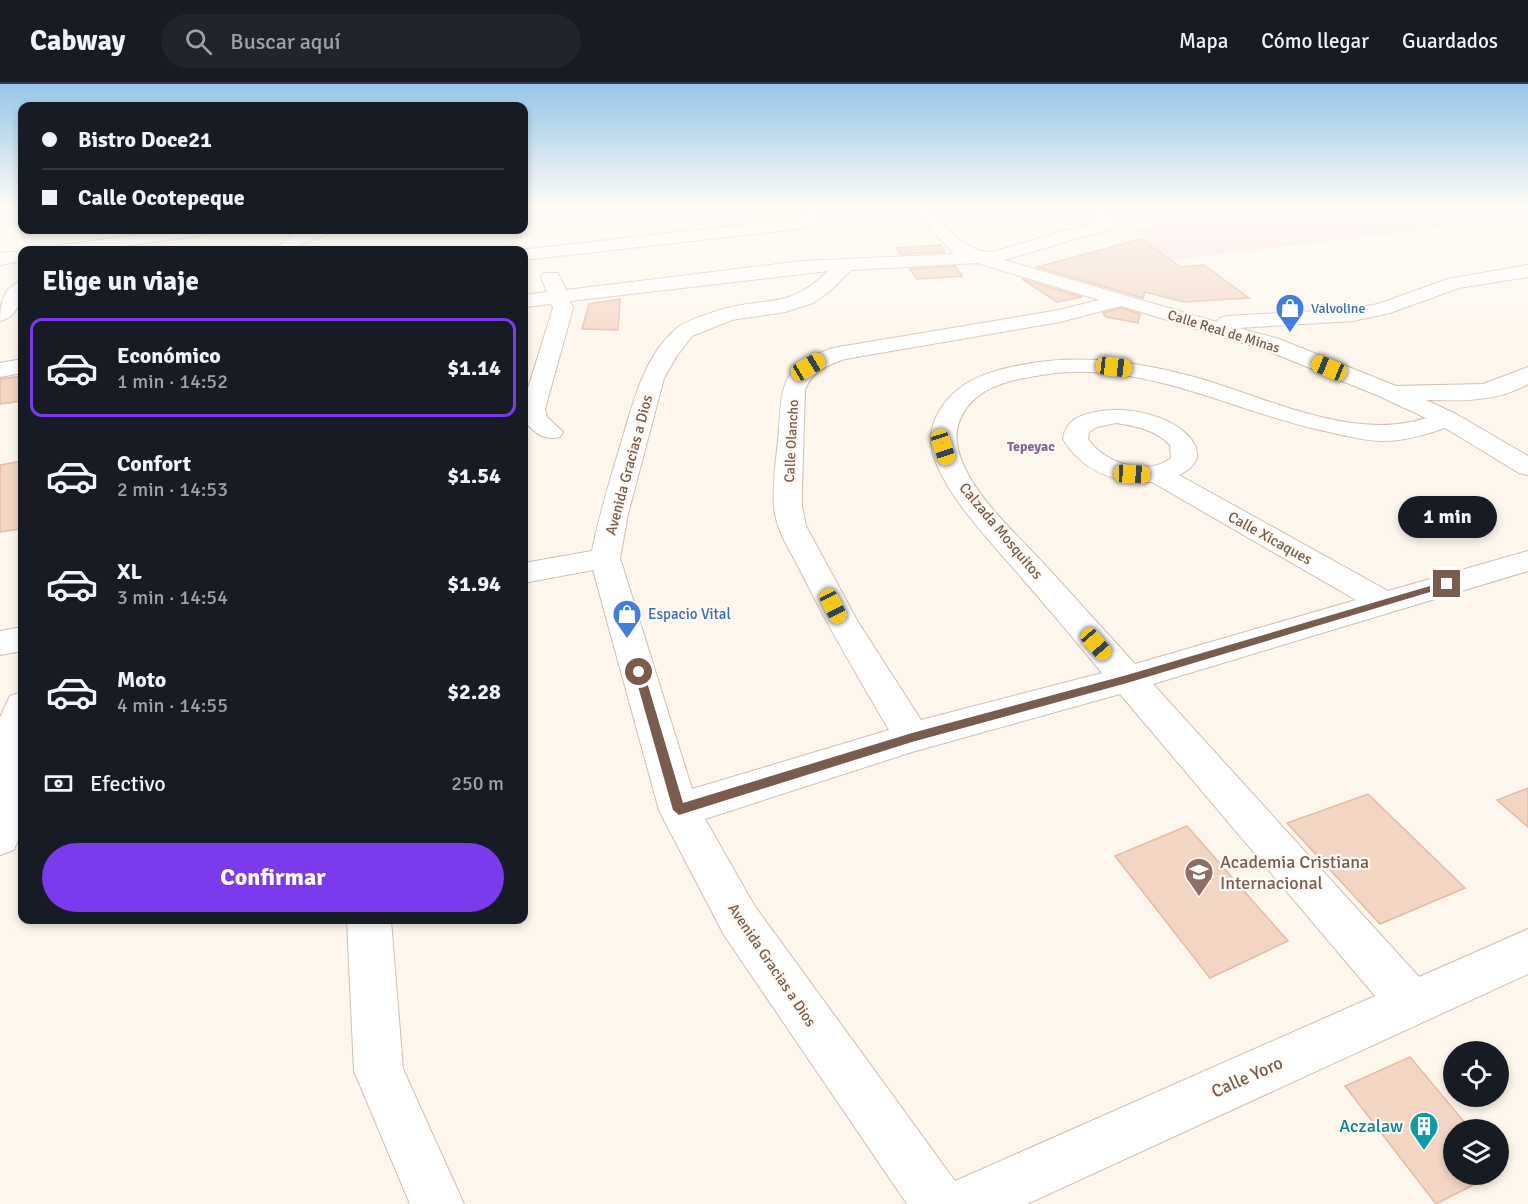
<!DOCTYPE html>
<html lang="es">
<meta charset="utf-8">
<style>
:root{--surface:#171b24;--page:#20242c;--text:#f1f3f6;--muted:#9ea1a6;--line:#363941;--accent:#7c3aed}
body{margin:0;font-family:Signika,sans-serif;background:var(--page);color:var(--text);height:100vh;display:flex;flex-direction:column;font-size:22px;white-space:nowrap}
*{box-sizing:border-box;margin:0}
p{font-size:20px;color:var(--muted)}
.icon{flex:none;width:33px;height:33px;fill:none;stroke:currentColor;stroke-width:2;stroke-linecap:round;stroke-linejoin:round}
.map{position:relative;flex:1;overflow:hidden}
.side{position:absolute;left:18px;top:162px;width:510px;height:678px;display:flex;flex-direction:column;background:var(--surface);border-radius:12px;box-shadow:0 3px 9px #0003}
.side>*{flex:none}
.banner{position:absolute;left:18px;top:18px;width:510px;height:132px;border-radius:12px;box-shadow:0 3px 9px #0003;display:grid;align-content:center;height:132px;padding:0 24px;background:var(--surface)}
.fabs{position:absolute;left:1443px;top:957px;display:grid;gap:12px}
.fabs a{display:grid;place-items:center;width:66px;height:66px;border-radius:50%;background:var(--surface);box-shadow:0 3px 9px #0003;font-size:30px}
.end{position:absolute;width:27px;height:27px;margin:-14px;border:8px solid #7a5c4d;background:#fff;box-shadow:0 0 0 3px #fff}
.from{border-radius:50%}
.bubble{position:absolute;height:42px;border-radius:21px;background:var(--surface);box-shadow:0 3px 9px #0003;font-size:20px;font-weight:800;line-height:42px;text-align:center}
.car{position:absolute;width:18px;height:36px;margin:-18px -9px;border-radius:8px;box-shadow:0 0 4px 2px #0007;background:linear-gradient(#f5c518 24%,#345 0 40%,#f5c518 0 76%,#345 0 86%,#f5c518 0)}
.banner b{display:flex;align-items:center;gap:21px;height:57px;font-size:22px}
.banner b+b{border-top:2px solid var(--line)}
.banner i{width:15px;height:15px;background:var(--text)}
ul{padding:0;list-style:none}
li{display:flex;align-items:center;gap:18px;height:99px;margin:0 12px 9px;padding:0 12px;border:3px solid transparent;border-radius:12px}
li div{flex:1}
li b{display:block;font-size:22px}
li em{font-style:normal;font-weight:800}
li.selected{border-color:var(--accent)}
li>.icon{width:54px;height:54px;stroke-width:1.5}
h2{padding:0 24px;font-size:27px;line-height:72px}
.pay{display:flex;align-items:center;gap:15px;height:66px;padding:0 24px;font-size:22px}
.pay p{margin-inline-start:auto}
.action{display:flex;gap:12px;margin-top:auto;padding:12px 24px}
.action a{flex:1;height:69px;border-radius:36px;background:var(--accent);color:#fff;font-size:24px;font-weight:800;line-height:69px;text-align:center}
header{display:flex;align-items:center;gap:36px;box-sizing:border-box;height:84px;padding:0 30px;background:var(--surface);border-bottom:2px solid var(--line)}
header strong{font-size:28px}
nav{display:flex;gap:33px;margin-inline-start:auto;font-size:21px}
.search{width:420px;height:54px;background:var(--page);display:flex;align-items:center;gap:15px;box-sizing:border-box;padding:0 21px;border-radius:33px;color:var(--muted);font-size:22px}
.map>svg:first-child{display:block}
.medical{fill:#fbdfe3}
.building{fill:#f3d5c3;stroke:#e6bba3;stroke-width:1.5}
.lines{fill:none;stroke-linecap:round;stroke-linejoin:round}
.minor-casing{stroke:#d1beb0;stroke-width:2}
.minor{fill:#fff;fill-rule:evenodd}
.route{fill:#7a5c4d}
.labels{text-anchor:middle;stroke-width:4.5;stroke-linejoin:round;paint-order:stroke}
.far-shop-label{font-size:14px;fill:#366cbe;stroke:#fffaf3;text-anchor:start}
.far-street-label{font-size:14px;fill:#7a5c4d;stroke:#fffaf3}
.far-neighbourhood-label{font-size:14px;font-weight:bold;fill:#846695;stroke:#fffaf3}
.street-label{font-size:15px;fill:#7a5c4d;stroke:#fffaf3}
.shop-label{font-size:15px;fill:#366cbe;stroke:#fffaf3;text-anchor:start}
.near-education-label{font-size:18px;fill:#785e54;stroke:#fffaf3;text-anchor:start}
.near-street-label{font-size:18px;fill:#7a5c4d;stroke:#fffaf3}
.near-culture-label{font-size:18px;fill:#0d838f;stroke:#fffaf3;text-anchor:end}
</style>
<header>
<strong>Cabway</strong>
<div class="search"><svg class="icon" aria-label="search" viewBox="0 0 24 24"><circle cx="10" cy="10" r="6"/><path d="M15 15l6 6"/></svg>Buscar aquí</div>
<nav><a>Mapa</a><a>Cómo llegar</a><a>Guardados</a></nav>
</header>
<div class="map">
<svg width="1528" height="1120" viewBox="0 0 1528 1120">
<rect width="100%" height="100%" fill="#fdf6ec"/>
<!-- medical -->
<path class="medical" d="M1139,124H1406L1449,143L1171,176L1128,144L1157,142L1151,137L1128,127Z"/>
<!-- building -->
<g class="building">
<path d="M1141,155L1181,183L1204,181L1249,214L1184,218L1145,208L1143,214L1037,183Z"/>
<path d="M941,161L945,168L900,170L896,164Z"/>
<path d="M955,182L962,192L917,195L910,185Z"/>
<path d="M1022,195L1082,213L1057,218Z"/>
<path d="M620,215L618,246L582,245L589,220Z"/>
<path d="M1121,224L1140,230L1138,239L1106,233L1103,229Z"/>
<path d="M22,292V317L0,320V295Z"/>
<path d="M22,377V436L19,445L0,448V381Z"/>
<path d="M1528,704V743L1497,716Z"/>
<path d="M1368,710L1465,804L1380,840L1287,739Z"/>
<path d="M1187,742L1288,857L1210,894L1115,772Z"/>
<path d="M1410,973L1471,1046H1454V1090H1495L1436,1120L1345,1002Z"/>
</g>
<g class="lines">
<!-- minor casing -->
<g class="minor-casing">
<g id="minor">
<path d="M807,124H823C822,137 811,142 799,145L524,176V166H520L795,135L806,130Z"/>
<path d="M912,124H930C948,143 964,169 993,168L1098,137L1084,124H1103L1115,136L1113,144L1004,176L1217,238L1220,234L1227,232L1353,225L1378,220L1448,195L1528,181V193L1459,204L1390,229L1353,237L1238,244L1279,255L1396,302L1483,300L1528,283V300C1498,318 1459,317 1426,316L1456,330L1528,372V391L1519,389L1445,344C1425,351 1404,357 1383,357C1365,357 1347,352 1329,348C1235,329 1142,274 1042,291C1023,294 1004,297 986,307C967,318 954,337 957,359C963,404 1017,450 1046,482C1076,515 1105,547 1135,580L1356,516L1152,398C1114,399 1083,388 1063,355C1066,337 1078,331 1096,328C1118,324 1138,326 1160,334C1186,343 1218,373 1179,391L1388,507L1528,467V487L1153,600L1419,893L1528,845V890L1027,1120H907L724,851L665,738L659,726L593,486L524,499V479L592,467C599,432 609,399 619,366C632,324 642,273 677,244C689,235 706,231 720,226C767,212 787,227 828,187L570,217L573,224L545,325L547,333L563,348L560,353C544,357 532,348 524,335V317L553,224L551,220L524,223V211L547,208L541,193L544,189H558L566,206L802,177L954,170ZM977,179L1099,216L1059,226L833,264C783,281 782,298 779,346C777,371 772,398 774,423C776,446 790,466 800,486C827,541 858,593 889,646L692,705L620,474L628,430L664,294L676,273L692,252L732,236L785,228L813,219L830,207L851,186ZM1121,222L1263,265L1379,312L1426,334C1354,358 1267,314 1198,294C1143,279 1089,270 1032,279C1009,283 984,288 964,301C946,313 930,335 931,357C933,400 993,460 1020,492C1048,524 1075,556 1102,589L921,636L858,538L806,442L802,423V405L805,306C812,288 827,281 845,275L1060,238ZM1116,339C1136,342 1156,346 1170,361L1171,374C1147,393 1104,379 1088,355L1089,348L1097,343ZM1120,610L1375,912L955,1097L754,821L705,735L912,668Z"/>
<path d="M170,146H212L209,150L203,151L97,166H54L57,162L63,161Z"/>
<path d="M307,146H331L328,150L304,159L294,166H274L292,151Z"/>
<path d="M22,167V177L0,181V169Z"/>
<path d="M22,197C24,213 18,233 0,237C0,221 3,202 22,197Z"/>
<path d="M22,275V289L0,293V279Z"/>
<path d="M22,543V567L0,571V547Z"/>
<path d="M22,608V746L14,766L0,771V633L10,612Z"/>
<path d="M347,836H391L403,985L464,1120H410L354,987Z"/>
</g>
</g>
<!-- minor -->
<use href="#minor" class="minor"/>
</g>
<!-- sky -->
<linearGradient id="sky" x2="0" y2="1"><stop stop-color="#97c7e8"/><stop offset="0.44" stop-color="#fefbf6"/><stop offset="1" stop-color="#fefbf6" stop-opacity="0"/></linearGradient>
<rect width="1528" height="281" fill="url(#sky)"/>
<!-- route -->
<path class="route" d="M1447,497L1451,500L1450,502L1127,599L912,658L679,731L673,726L634,588L639,585L644,588L683,719L912,649L1127,591Z"/>
<!-- icons -->
<defs>
<g id="shop-pin" transform="scale(1.5)"><path d="M0 17L-7.5 6A9.5 9.5 0 1 1 7.5 6Z" fill="#3f7fe0" stroke="#fffaf3"/><path d="M-5-2.5h2.3a2.7 3.5 0 0 1 5.4 0H5L5.5 6h-11ZM-1.5-2.5h3a1.5 2.3 0 0 0-3 0Z" fill="#fff"/></g>
<g id="school-pin" transform="scale(1.5)"><path d="M0 17L-7.5 6A9.5 9.5 0 1 1 7.5 6Z" fill="#8d6e63" stroke="#fffaf3"/><path d="M0-5L7-2L0 1L-7-2ZM-4 1L0 2.5L4 1V4Q0 6-4 4Z" fill="#fff"/></g>
<g id="building-pin" transform="scale(1.5)"><path d="M0 17L-7.5 6A9.5 9.5 0 1 1 7.5 6Z" fill="#0f9aa8" stroke="#fffaf3"/><path d="M-4-6H4V6H1V3H-1V6H-4ZM-2.5-4.3h1.7v1.8h-1.7ZM.8-4.3h1.7v1.8H.8ZM-2.5-1h1.7V.8h-1.7ZM.8-1h1.7V.8H.8Z" fill="#fff"/></g>
</defs>
<g fill-rule="evenodd">
<use href="#shop-pin" x="1290" y="224"/>
<use href="#shop-pin" x="627" y="530"/>
<use href="#school-pin" x="1199" y="788"/>
<use href="#building-pin" x="1424" y="1042"/>
</g>
<g class="labels">
<!-- far-shop labels -->
<g class="far-shop-label">
<text x="1311" y="229">Valvoline</text>
</g>
<!-- far-street labels -->
<g class="far-street-label">
<text transform="translate(1224 247) rotate(17)" y="5">Calle Real de Minas</text>
<text transform="translate(791 357) rotate(-87)" y="5">Calle Olancho</text>
</g>
<!-- far-neighbourhood labels -->
<g class="far-neighbourhood-label">
<text x="1031" y="367">Tepeyac</text>
</g>
<!-- street labels -->
<g class="street-label">
<text transform="translate(629 381) rotate(-75)" y="5">Avenida Gracias a Dios</text>
<text transform="translate(1001 447) rotate(50)" y="5">Calzada Mosquitos</text>
<text transform="translate(1270 454) rotate(29)" y="5">Calle Xicaques</text>
<text transform="translate(772 881) rotate(56)" y="5">Avenida Gracias a Dios</text>
</g>
<!-- shop labels -->
<g class="shop-label">
<text x="648" y="535">Espacio Vital</text>
</g>
<!-- near-education labels -->
<g class="near-education-label">
<text x="1220" y="784">Academia Cristiana<tspan x="1220" dy="21">Internacional</tspan></text>
</g>
<!-- near-street labels -->
<g class="near-street-label">
<text transform="translate(1247 993) rotate(-24)" y="6">Calle Yoro</text>
</g>
<!-- near-culture labels -->
<g class="near-culture-label">
<text x="1403" y="1048">Aczalaw</text>
</g>
</g>
</svg>
<div class="fabs">
<a><svg class="icon" aria-label="locate" viewBox="0 0 24 24"><circle cx="12" cy="12" r="6"/><path d="M12 2v4M12 18v4M2 12h4M18 12h4"/></svg></a>
<a><svg class="icon" aria-label="layers" viewBox="0 0 24 24"><path d="M12 4l9 5-9 5-9-5zM3 14l9 5 9-5"/></svg></a>
</div>
<i class="end from" style="left:639px;top:588px"></i>
<i class="end" style="left:1447px;top:500px"></i>
<div class="bubble" style="left:1398px;top:412px;width:99px">1 min</div>
<i class="car" style="left:808px;top:283px;rotate:59deg"></i>
<i class="car" style="left:1114px;top:283px;rotate:97deg"></i>
<i class="car" style="left:1329px;top:284px;rotate:292deg"></i>
<i class="car" style="left:943px;top:363px;rotate:162deg"></i>
<i class="car" style="left:1132px;top:390px;rotate:93deg"></i>
<i class="car" style="left:833px;top:522px;rotate:153deg"></i>
<i class="car" style="left:1096px;top:560px;rotate:139deg"></i>
<div class="banner">
<b><i class="from"></i>Bistro Doce21</b>
<b><i></i>Calle Ocotepeque</b>
</div>
<section class="side">
<h2>Elige un viaje</h2>
<ul>
<li class="selected"><svg class="icon" aria-label="car" viewBox="0 0 24 24"><path d="M5 17H2v-5l4-1 3-4h7l3 4 3 1v5h-3M9 17h6M6 11h13"/><circle cx="7" cy="17" r="2"/><circle cx="17" cy="17" r="2"/></svg><div><b>Económico</b><p>1 min · 14:52</p></div><em>$1.14</em></li>
<li><svg class="icon" aria-label="car" viewBox="0 0 24 24"><path d="M5 17H2v-5l4-1 3-4h7l3 4 3 1v5h-3M9 17h6M6 11h13"/><circle cx="7" cy="17" r="2"/><circle cx="17" cy="17" r="2"/></svg><div><b>Confort</b><p>2 min · 14:53</p></div><em>$1.54</em></li>
<li><svg class="icon" aria-label="car" viewBox="0 0 24 24"><path d="M5 17H2v-5l4-1 3-4h7l3 4 3 1v5h-3M9 17h6M6 11h13"/><circle cx="7" cy="17" r="2"/><circle cx="17" cy="17" r="2"/></svg><div><b>XL</b><p>3 min · 14:54</p></div><em>$1.94</em></li>
<li><svg class="icon" aria-label="car" viewBox="0 0 24 24"><path d="M5 17H2v-5l4-1 3-4h7l3 4 3 1v5h-3M9 17h6M6 11h13"/><circle cx="7" cy="17" r="2"/><circle cx="17" cy="17" r="2"/></svg><div><b>Moto</b><p>4 min · 14:55</p></div><em>$2.28</em></li>
</ul>
<div class="pay"><svg class="icon" aria-label="cash" viewBox="0 0 24 24"><path d="M3 7h18v10H3z"/><circle cx="12" cy="12" r="2"/></svg>Efectivo<p>250 m</p></div>
<div class="action"><a>Confirmar</a></div>
</section>
</div>
